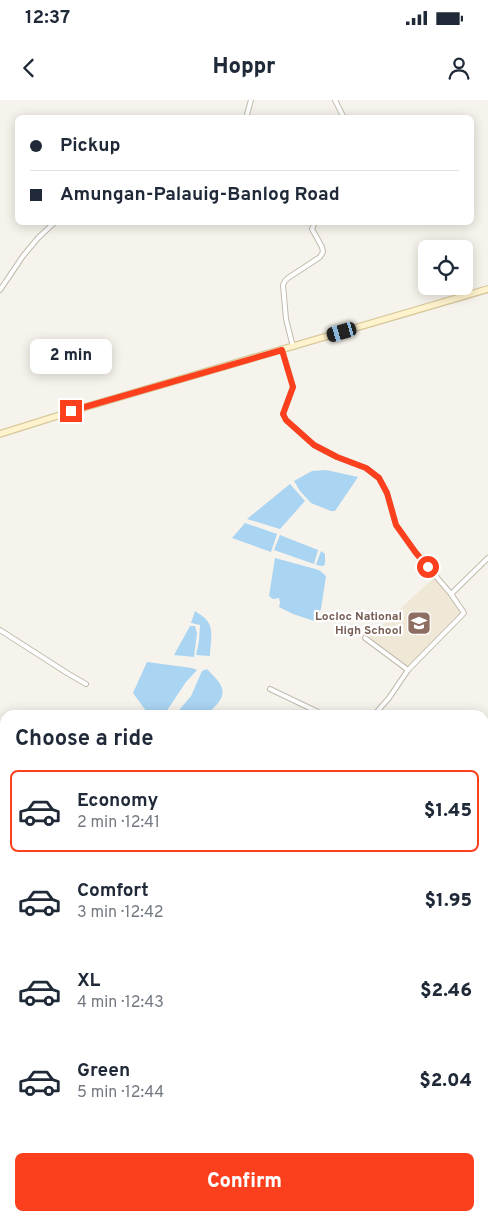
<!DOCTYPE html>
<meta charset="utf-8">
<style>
:root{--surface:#fff;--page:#f2f2f3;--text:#1f2937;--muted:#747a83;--line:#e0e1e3;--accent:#fc3f1d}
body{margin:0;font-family:Overpass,sans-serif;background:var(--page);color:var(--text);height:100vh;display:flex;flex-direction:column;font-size:19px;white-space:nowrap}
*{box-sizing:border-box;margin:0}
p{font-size:16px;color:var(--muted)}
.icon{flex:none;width:28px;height:28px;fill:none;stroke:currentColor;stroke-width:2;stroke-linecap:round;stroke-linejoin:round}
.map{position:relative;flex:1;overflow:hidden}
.details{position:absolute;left:0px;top:610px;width:489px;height:511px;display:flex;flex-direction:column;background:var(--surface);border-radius:15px 15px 0 0;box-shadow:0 2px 12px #0003}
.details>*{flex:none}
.top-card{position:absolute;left:15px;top:15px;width:459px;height:110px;border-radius:8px;box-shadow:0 2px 12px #0003;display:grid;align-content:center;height:110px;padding:0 15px;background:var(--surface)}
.fabs{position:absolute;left:418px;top:140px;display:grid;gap:10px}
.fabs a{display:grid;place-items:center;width:55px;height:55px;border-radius:8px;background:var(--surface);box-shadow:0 2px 12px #0003;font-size:25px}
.end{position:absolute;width:22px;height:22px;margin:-11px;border:6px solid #fc3f1d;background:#fff;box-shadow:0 0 0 2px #fff}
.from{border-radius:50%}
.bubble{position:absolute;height:35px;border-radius:8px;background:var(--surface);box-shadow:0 2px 12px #0003;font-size:16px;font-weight:800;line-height:35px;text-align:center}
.car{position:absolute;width:15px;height:30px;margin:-15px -8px;border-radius:6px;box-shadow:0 0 4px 1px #0007;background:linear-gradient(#222 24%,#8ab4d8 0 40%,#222 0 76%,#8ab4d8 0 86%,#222 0)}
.top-card b{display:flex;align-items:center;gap:18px;height:48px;font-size:19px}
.top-card b+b{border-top:1px solid var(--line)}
.top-card i{width:12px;height:12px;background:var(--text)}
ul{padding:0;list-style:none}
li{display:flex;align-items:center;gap:15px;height:82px;margin:0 10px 8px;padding:0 5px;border:2px solid transparent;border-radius:8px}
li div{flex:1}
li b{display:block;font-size:19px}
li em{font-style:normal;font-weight:800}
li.active{border-color:var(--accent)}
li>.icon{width:45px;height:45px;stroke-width:1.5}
h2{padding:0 15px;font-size:22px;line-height:60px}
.button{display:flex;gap:10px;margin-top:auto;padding:10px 15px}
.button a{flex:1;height:58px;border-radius:8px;background:var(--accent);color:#fff;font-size:20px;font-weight:800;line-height:58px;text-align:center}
.status{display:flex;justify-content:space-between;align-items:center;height:35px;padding:0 25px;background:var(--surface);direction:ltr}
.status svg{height:14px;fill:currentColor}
header{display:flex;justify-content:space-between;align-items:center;height:65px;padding:0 15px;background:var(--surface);font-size:22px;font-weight:800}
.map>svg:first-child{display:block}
.education{fill:#efe8d6}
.water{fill:#a9d4f2}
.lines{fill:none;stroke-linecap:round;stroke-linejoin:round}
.river{stroke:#a9d4f2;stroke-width:8}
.street-casing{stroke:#c2bbae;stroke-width:6}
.secondary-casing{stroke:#d6c79b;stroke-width:8}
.street{stroke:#fff;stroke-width:4}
.secondary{stroke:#fff3cd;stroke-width:5.5}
.route{stroke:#fc3f1d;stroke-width:6}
.labels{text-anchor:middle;stroke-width:4.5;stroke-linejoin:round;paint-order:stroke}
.education-label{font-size:12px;font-weight:bold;fill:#785e54;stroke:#fff;text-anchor:end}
</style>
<div class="status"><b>12:37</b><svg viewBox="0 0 49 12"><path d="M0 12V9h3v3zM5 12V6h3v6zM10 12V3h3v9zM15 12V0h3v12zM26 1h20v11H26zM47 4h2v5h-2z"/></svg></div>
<header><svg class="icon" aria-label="back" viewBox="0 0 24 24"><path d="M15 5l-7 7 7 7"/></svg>Hoppr<svg class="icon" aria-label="person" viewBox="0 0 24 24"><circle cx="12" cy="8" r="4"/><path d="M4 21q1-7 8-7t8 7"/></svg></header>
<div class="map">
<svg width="488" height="1121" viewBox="0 0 488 1121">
<rect width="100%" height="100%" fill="#f6f3ec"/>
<!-- education -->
<path class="education" d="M435,477L444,491L461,510L459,517L409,567L384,550L369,537Z"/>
<!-- water -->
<g class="water">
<path d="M326,370L358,377L335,411H331L311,403L300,391L294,381L312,371Z"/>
<path d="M290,384L305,401L280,429L247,419Z"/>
<path d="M245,423L277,434L271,452L232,438Z"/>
<path d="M280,435L318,450L314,464L274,450Z"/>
<path d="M321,451L325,454V464L323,466L316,465Z"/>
<path d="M275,458L319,470L326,476L321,509L314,521L293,514L279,507L280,503L279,498L273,499L269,496Z"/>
<path d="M195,511C199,514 205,517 208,522C214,530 210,546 210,556L196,555L199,541L200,525L191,523Z"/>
<path d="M190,526H195L197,533L194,557L174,555Z"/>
<path d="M147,562L192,568L197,570L186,582L164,615H149L133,593Z"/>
<path d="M207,569C216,579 230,589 218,603C215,607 210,611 207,615H175L191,596L202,571Z"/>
<path d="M484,754L488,761V836L484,824Z"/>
<path d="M488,1005V1121H399L402,1116H484V1011Z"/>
<path d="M147,1116H164V1121H139Z"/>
</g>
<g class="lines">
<!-- river -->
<g class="river">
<path d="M0,643H5"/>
<path d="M302,1116L311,1121"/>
<path d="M364,1116L367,1121"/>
<path d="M345,1121L357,1116"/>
</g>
<!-- street casing -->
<g class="street-casing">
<g id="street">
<path d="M335,0L344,18"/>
<path d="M246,18L251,0"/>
<path d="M0,190L23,156L38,138L55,122"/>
<path d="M293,247L286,219L283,185L285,181L288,178L320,157L323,152L322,147L312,129L315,122"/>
<path d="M282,250L293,287L283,314L286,320L314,345L337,357L366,368L379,378L387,393L396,425L416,453L451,494L488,458"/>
<path d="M0,530L67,573L86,584"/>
<path d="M365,538L408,570"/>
<path d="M270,589L316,611L323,615"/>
<path d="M374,615L389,598L408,570L464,513L451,494"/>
<path d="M0,817L5,819"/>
<path d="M203,1116L209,1121"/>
</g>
</g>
<!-- secondary casing -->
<g class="secondary-casing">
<path id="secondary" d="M0,334L89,306L488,189"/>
</g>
<!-- street -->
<use href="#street" class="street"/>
<!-- secondary -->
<use href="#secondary" class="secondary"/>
</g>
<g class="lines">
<!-- route -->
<path class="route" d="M71,311L282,250L293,287L283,314L286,320L314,345L337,357L366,368L379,378L387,393L396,425L416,453L428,467"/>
</g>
<!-- icons -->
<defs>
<g id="school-square" transform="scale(1.25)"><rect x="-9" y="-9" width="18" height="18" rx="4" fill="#8d6e63" stroke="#fff"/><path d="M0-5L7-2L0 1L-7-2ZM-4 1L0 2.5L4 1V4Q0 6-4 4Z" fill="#fff"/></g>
</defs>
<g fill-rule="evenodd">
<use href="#school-square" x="419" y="523"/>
</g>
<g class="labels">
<!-- education labels -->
<g class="education-label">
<text x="402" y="520">Locloc National<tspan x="402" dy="14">High School</tspan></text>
</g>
</g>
</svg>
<div class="fabs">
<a><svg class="icon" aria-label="locate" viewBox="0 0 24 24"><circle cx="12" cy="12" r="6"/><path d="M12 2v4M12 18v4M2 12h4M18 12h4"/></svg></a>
</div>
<i class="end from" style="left:428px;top:467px"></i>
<i class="end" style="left:71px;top:311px"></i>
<div class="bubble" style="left:30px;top:239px;width:82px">2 min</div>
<i class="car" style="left:342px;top:232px;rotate:254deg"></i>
<div class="top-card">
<b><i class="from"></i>Pickup</b>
<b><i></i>Amungan-Palauig-Banlog Road</b>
</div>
<section class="details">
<h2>Choose a ride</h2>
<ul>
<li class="active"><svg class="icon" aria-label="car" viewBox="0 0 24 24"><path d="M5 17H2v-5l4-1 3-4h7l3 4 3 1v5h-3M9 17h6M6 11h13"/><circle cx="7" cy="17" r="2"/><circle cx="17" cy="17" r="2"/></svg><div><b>Economy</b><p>2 min · 12:41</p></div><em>$1.45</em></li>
<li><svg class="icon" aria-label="car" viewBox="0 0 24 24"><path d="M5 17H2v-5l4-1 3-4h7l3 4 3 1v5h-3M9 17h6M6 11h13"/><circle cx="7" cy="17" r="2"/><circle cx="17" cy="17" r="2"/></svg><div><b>Comfort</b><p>3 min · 12:42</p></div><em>$1.95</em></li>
<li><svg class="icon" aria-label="car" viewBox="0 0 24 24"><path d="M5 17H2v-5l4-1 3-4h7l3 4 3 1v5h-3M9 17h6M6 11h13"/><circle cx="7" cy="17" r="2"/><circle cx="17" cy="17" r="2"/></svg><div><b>XL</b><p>4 min · 12:43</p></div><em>$2.46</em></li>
<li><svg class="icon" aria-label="car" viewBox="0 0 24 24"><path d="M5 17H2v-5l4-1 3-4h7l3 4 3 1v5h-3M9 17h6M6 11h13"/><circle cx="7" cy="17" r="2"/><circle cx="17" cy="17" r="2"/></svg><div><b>Green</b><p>5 min · 12:44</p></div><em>$2.04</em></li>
</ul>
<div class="button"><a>Confirm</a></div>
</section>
</div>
